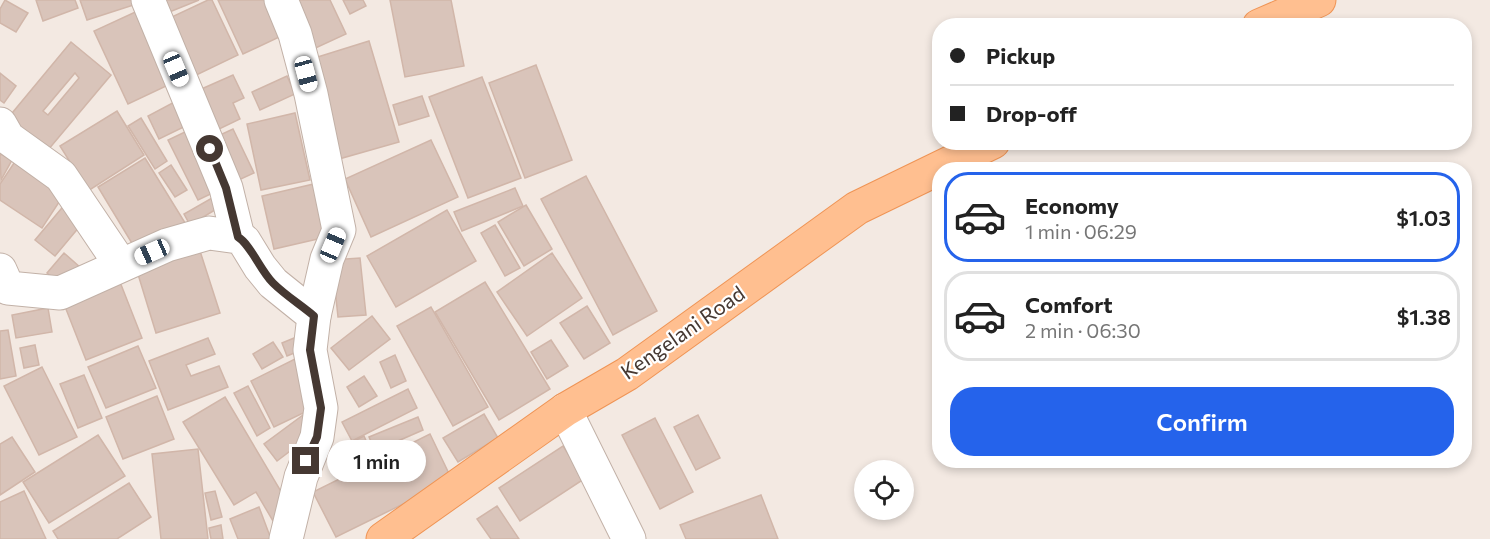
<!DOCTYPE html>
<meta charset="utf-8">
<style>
:root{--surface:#fff;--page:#f2f2f2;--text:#222;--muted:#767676;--line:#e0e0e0;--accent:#2563eb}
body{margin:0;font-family:Commissioner,sans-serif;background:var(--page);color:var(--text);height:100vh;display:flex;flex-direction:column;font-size:22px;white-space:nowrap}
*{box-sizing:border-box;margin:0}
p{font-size:20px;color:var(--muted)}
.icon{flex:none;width:33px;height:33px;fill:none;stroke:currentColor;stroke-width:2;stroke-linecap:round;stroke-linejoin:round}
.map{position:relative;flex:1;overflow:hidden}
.details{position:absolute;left:932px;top:162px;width:540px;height:306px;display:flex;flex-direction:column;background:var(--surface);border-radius:24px;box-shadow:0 3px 9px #0003}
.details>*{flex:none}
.banner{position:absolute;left:932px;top:18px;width:540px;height:132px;border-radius:24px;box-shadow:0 3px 9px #0003;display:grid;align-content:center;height:132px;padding:0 18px;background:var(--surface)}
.controls{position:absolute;left:854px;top:460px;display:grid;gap:12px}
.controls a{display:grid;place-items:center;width:60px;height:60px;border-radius:50%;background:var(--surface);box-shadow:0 3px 9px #0003;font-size:30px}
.end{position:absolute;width:27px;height:27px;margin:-14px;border:8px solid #453832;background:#fff;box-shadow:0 0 0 3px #fff}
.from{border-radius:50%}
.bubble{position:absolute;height:42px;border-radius:21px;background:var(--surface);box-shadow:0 3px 9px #0003;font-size:20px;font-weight:600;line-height:42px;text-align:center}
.car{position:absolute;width:18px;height:36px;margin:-18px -9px;border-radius:8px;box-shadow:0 0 4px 2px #0007;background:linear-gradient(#fff 24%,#345 0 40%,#fff 0 76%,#345 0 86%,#fff 0)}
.banner b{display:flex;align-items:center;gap:21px;height:57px;font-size:22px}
.banner b+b{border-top:2px solid var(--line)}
.banner i{width:15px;height:15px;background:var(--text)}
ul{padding:10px 0 0;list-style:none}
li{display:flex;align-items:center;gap:18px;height:90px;margin:0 12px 9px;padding:0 6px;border:3px solid var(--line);border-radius:24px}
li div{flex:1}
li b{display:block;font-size:22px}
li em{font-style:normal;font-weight:600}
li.on{border-color:var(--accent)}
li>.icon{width:54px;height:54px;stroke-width:1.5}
.action{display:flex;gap:12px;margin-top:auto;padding:12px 18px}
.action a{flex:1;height:69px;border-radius:24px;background:var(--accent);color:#fff;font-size:24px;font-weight:600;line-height:69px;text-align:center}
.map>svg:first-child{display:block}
.building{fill:#d9c4ba;stroke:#d1b6a9;stroke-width:1.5;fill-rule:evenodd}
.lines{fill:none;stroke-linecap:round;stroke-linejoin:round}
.minor-casing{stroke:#c2b1a7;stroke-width:35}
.major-casing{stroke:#ef9455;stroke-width:35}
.minor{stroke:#fff;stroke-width:33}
.major{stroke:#ffbf90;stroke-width:33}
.route{stroke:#453832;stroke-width:8}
.labels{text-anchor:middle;stroke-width:4.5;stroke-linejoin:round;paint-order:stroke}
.street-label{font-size:21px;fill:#453832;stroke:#fff}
</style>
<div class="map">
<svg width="1490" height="539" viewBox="0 0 1490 539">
<rect width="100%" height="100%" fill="#f3e9e2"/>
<!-- building -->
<g class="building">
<path d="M5,0L28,13L16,32L0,23V9Z"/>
<path d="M36,0H75L78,8L43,21Z"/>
<path d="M80,0H145L146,1L87,20Z"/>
<path d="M155,0H199L162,15Z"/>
<path d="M208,0H212L238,55L188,79L161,22Z"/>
<path d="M218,0H275L290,32L243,54Z"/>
<path d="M285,0H330L346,34L309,51Z"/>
<path d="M343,0H363L366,6L350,14Z"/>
<path d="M390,0H451L464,66L405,77Z"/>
<path d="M144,8L179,80L128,104L94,31Z"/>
<path d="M369,41L399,142L339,159L308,60Z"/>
<path d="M71,42L111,75L48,150L8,118ZM75,73L79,78L48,115L43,111Z"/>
<path d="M536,65L572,160L525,178L489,83Z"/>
<path d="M0,73L16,86L4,103L0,100Z"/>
<path d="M233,75L244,98L233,103L240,119L215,131L197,91Z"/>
<path d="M287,76L295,94L260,110L252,92Z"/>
<path d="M482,77L521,178L468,198L429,97Z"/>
<path d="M422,96L429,116L399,125L393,105Z"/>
<path d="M180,99L192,123L159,139L148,116Z"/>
<path d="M117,111L144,155L88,191L60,146Z"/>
<path d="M295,113L310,180L261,190L247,124Z"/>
<path d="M141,118L167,161L155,169L128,126Z"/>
<path d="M233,129L254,173L230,184L209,140Z"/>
<path d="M187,131L217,191L198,200L168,140Z"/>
<path d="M431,140L458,197L371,237L345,179Z"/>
<path d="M1,154L12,160L1,180L0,156Z"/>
<path d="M18,157L67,190L42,228L0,200V184Z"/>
<path d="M145,158L187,226L139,255L98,187Z"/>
<path d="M171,165L187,190L175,197L159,173Z"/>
<path d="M586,176L657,311L613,335L541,199Z"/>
<path d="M318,183L331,236L274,249L262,196Z"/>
<path d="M515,188L523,206L462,231L454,212Z"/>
<path d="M219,194L225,204L190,225L184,214Z"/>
<path d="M66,203L85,220L55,256L35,240Z"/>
<path d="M526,205L552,249L524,266L498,222Z"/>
<path d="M447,210L476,261L396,307L367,256Z"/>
<path d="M495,225L520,268L505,276L481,233Z"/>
<path d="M200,251L220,313L156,333L137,271Z"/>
<path d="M64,253L81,268L63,288L47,273Z"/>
<path d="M552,253L582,298L527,336L497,292Z"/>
<path d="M360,258L366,315L338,317L332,260Z"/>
<path d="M120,282L142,338L86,360L64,304Z"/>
<path d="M485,282L550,389L499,420L435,312Z"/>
<path d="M587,306L610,343L584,359L560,323Z"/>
<path d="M431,307L488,407L453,426L397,326Z"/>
<path d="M48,308L52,332L16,338L12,315Z"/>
<path d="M372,316L390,339L349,370L331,348Z"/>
<path d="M8,330L16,376L0,379V331Z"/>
<path d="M208,338L215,354L186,365L191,376L219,366L228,387L168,410L149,361Z"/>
<path d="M294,338L299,351L287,356L282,343Z"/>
<path d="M551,340L568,366L547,379L531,352Z"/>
<path d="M273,342L283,357L262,369L253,354Z"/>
<path d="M35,345L39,365L24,368L20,348Z"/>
<path d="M138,346L156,388L106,408L88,367Z"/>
<path d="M395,355L406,381L391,388L380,362Z"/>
<path d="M295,359L318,406L274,427L251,381Z"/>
<path d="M42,367L77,437L39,455L4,386Z"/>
<path d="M84,375L102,418L78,428L60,384Z"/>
<path d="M364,376L377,396L359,407L347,387Z"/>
<path d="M248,386L270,428L257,436L234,393Z"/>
<path d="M408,389L417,408L352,441L342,422Z"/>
<path d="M157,396L174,439L123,459L106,417Z"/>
<path d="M225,397L292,510L273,521L256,492L234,505L183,422Z"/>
<path d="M484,414L498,438L458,462L443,438Z"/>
<path d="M303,415L315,432L277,461L264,444Z"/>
<path d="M698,415L720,458L696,470L674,427Z"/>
<path d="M418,417L423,430L375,451L369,437Z"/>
<path d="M655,418L693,492L660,509L622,435Z"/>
<path d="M430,434L452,480L336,537L313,492Z"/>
<path d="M98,435L125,476L49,523L23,482Z"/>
<path d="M364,436L371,452L344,465L336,450Z"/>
<path d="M12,437L35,472L0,495V444Z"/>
<path d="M563,446L584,479L520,521L499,488Z"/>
<path d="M198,449L208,539H161L152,454Z"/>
<path d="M129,483L151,517L117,539H58L53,531Z"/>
<path d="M24,491L46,539H0V502Z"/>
<path d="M215,491L222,517L211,520L205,493Z"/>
<path d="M761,495L778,539H686L680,525Z"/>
<path d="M497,506L519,539H491L477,519Z"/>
<path d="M259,507L271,539H238L230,519Z"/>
<path d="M221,525L223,539H211L209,528Z"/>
</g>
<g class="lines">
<!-- minor casing -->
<g class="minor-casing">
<g id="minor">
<path d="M148,0L226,188L238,237"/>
<path d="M281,0L295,34L311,94L339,230L327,259L314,316"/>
<path d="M0,124L8,138L61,176L121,265"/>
<path d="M0,270L8,288L60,293L167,245L209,233L238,237L244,241L260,267L273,283L314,316L310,350L321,408L317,437L301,477L286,539"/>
<path d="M565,410L629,539"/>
</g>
</g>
<!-- major casing -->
<g class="major-casing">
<g id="major">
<path d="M1259,26L1319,0"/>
<path d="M383,539L565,410L627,374L857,208L993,142"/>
</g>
</g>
<!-- minor -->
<use href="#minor" class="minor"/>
<!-- major -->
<use href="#major" class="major"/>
</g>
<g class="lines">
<!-- route -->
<path class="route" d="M210,149L226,188L238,237C251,245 260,270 273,283C285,295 301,305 314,316L310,350L321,408L317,437L306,461"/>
</g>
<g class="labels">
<!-- street labels -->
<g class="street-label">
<text transform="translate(683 333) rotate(-35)" y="7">Kengelani Road</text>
</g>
</g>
</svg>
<div class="controls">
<a><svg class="icon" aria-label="locate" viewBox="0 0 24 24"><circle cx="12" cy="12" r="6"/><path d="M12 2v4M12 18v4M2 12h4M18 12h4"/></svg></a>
</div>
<i class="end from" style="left:210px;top:149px"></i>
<i class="end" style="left:306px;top:461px"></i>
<div class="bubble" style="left:327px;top:440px;width:99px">1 min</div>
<i class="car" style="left:176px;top:69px;rotate:157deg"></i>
<i class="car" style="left:306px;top:74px;rotate:165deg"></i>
<i class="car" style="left:333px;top:245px;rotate:23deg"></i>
<i class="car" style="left:152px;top:252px;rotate:246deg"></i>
<div class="banner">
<b><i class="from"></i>Pickup</b>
<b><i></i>Drop-off</b>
</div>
<section class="details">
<ul>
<li class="on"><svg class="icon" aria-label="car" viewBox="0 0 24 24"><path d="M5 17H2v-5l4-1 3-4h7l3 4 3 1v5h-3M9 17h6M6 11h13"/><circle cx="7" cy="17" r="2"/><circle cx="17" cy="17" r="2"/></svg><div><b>Economy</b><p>1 min · 06:29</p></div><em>$1.03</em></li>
<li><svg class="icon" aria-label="car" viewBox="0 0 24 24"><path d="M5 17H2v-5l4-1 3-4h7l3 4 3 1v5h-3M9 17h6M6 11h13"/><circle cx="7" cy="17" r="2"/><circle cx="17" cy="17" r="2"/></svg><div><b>Comfort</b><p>2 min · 06:30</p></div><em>$1.38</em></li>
</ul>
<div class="action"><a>Confirm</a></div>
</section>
</div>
